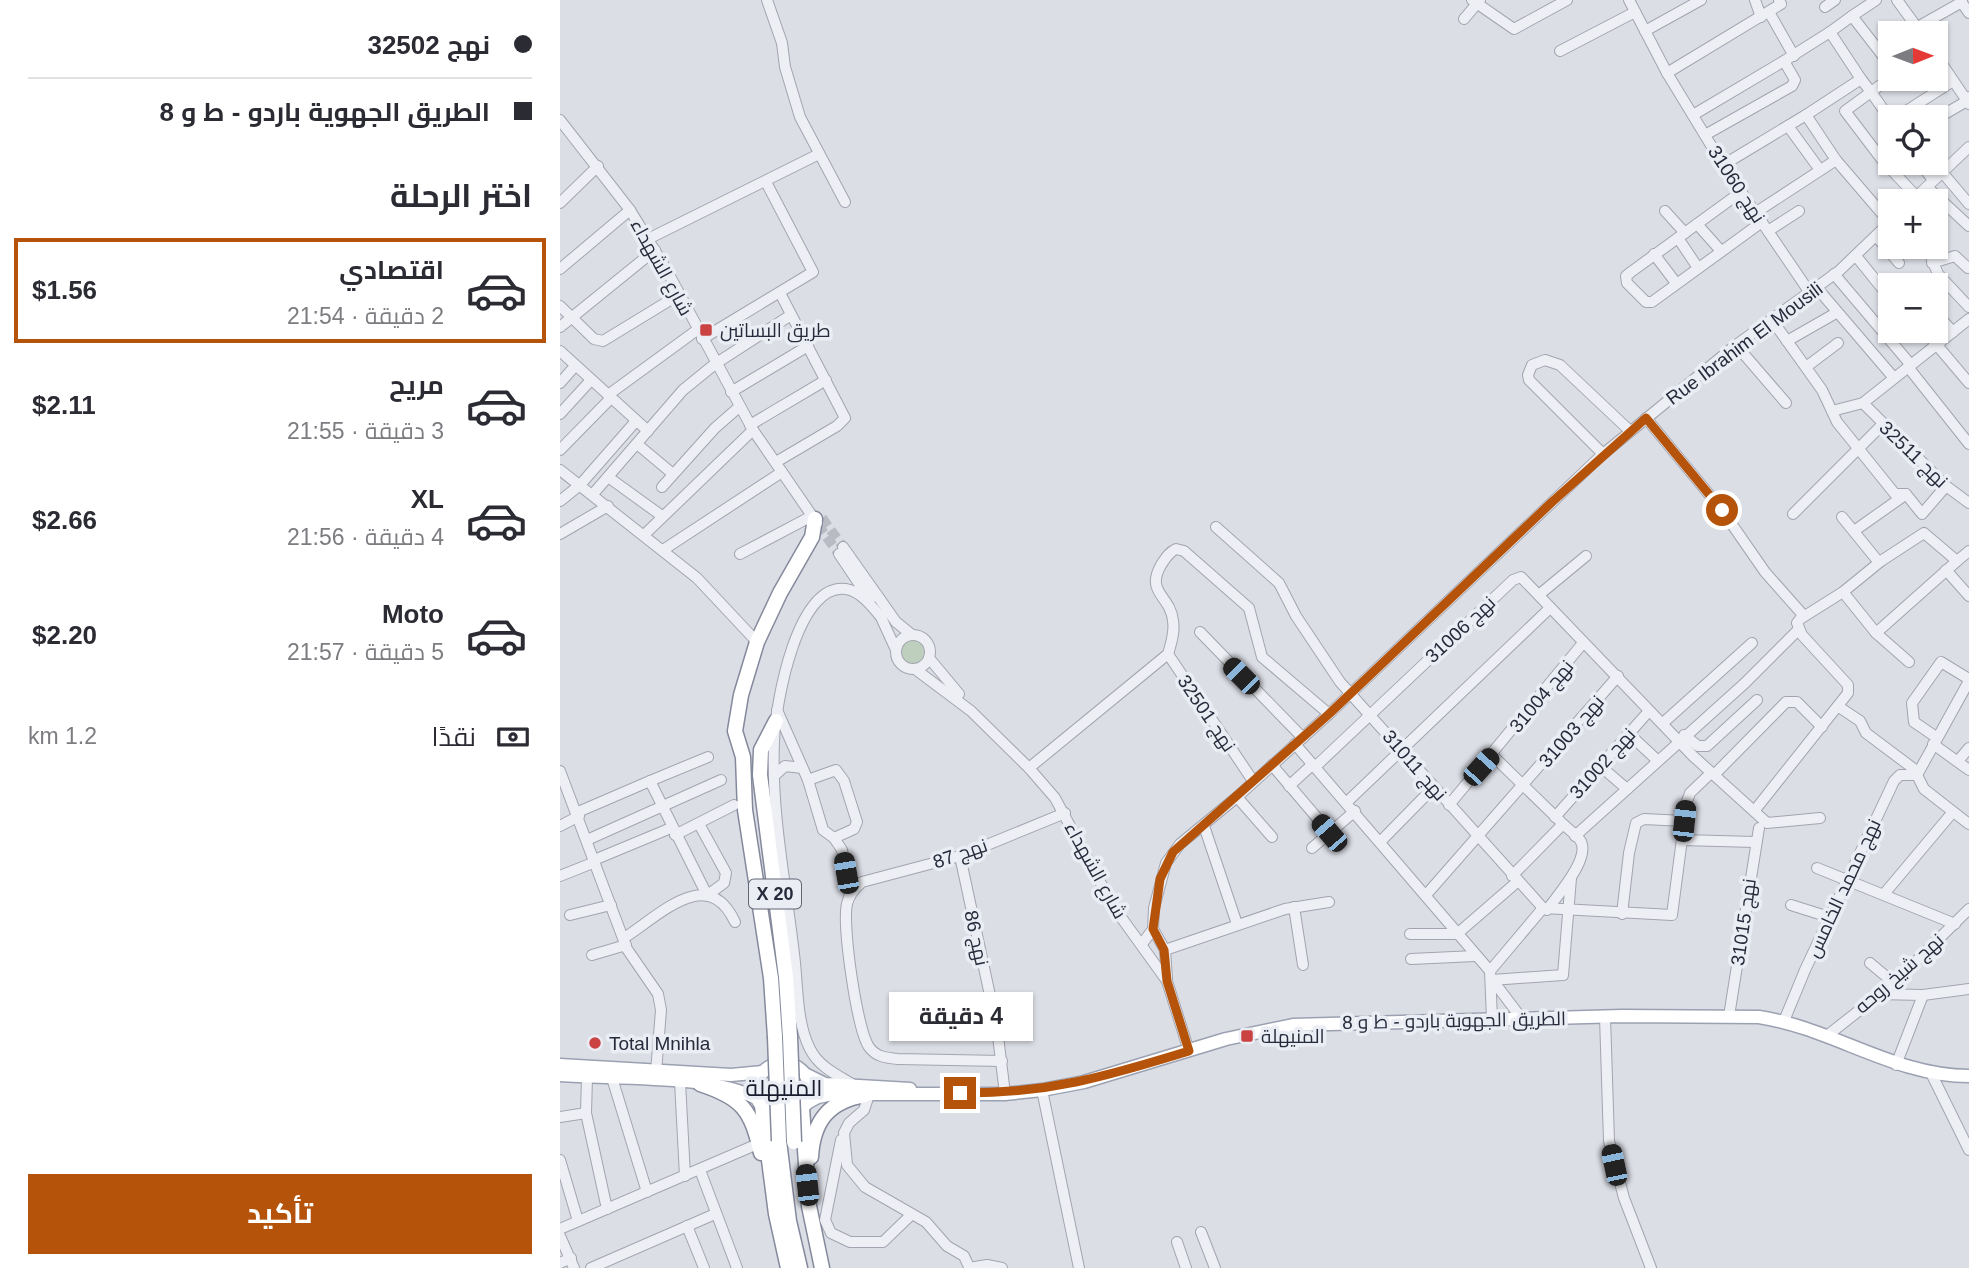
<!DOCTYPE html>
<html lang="ar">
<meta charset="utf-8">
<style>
:root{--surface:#fff;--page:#f7f7f7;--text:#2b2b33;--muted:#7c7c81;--line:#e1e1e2;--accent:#b45309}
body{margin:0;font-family:Helvetica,Cairo,sans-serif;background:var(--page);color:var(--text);direction:rtl;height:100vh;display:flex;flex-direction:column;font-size:26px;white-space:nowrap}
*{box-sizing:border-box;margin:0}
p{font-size:23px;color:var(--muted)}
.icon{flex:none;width:38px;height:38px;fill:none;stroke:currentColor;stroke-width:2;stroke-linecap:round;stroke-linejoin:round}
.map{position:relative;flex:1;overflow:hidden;direction:ltr}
.details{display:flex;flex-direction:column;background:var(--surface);width:560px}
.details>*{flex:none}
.banner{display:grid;align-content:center;height:154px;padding:0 28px;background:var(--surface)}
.needle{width:46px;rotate:89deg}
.controls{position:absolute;left:1318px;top:21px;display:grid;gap:14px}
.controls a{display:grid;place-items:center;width:70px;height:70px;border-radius:0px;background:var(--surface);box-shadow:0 2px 5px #0004;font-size:35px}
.end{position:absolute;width:32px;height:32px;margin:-16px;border:9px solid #b45309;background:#fff;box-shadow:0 0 0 4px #fff}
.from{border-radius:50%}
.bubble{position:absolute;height:49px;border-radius:0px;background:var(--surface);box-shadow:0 2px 5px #0004;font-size:23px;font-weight:700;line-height:49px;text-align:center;direction:rtl}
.car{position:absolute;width:21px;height:42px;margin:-21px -10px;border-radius:9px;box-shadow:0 0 5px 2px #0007;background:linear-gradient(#222 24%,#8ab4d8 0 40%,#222 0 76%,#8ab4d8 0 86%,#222 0)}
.banner b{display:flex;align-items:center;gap:24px;height:66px;font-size:26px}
.banner b+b{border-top:2px solid var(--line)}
.banner i{width:18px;height:18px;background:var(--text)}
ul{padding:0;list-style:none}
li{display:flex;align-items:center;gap:21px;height:105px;margin:0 14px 10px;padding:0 14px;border:4px solid transparent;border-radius:0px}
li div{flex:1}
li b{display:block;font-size:26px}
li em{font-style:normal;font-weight:700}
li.selected{border-color:var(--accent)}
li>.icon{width:63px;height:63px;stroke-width:1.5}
h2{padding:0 28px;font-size:32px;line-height:84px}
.pay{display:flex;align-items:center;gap:18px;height:77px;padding:0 28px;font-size:26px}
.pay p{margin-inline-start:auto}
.primary-button{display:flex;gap:14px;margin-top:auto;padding:14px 28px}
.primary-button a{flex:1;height:80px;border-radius:0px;background:var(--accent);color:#fff;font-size:28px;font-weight:700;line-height:80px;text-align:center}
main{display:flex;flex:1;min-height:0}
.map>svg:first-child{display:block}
.green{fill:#bfcfbd}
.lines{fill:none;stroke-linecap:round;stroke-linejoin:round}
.minor-tunnel{stroke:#b8bac4;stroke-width:10;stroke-dasharray:10 5;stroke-linecap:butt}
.minor-casing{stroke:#a2a5af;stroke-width:12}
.major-casing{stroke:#9ba1b1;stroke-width:15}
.highway-casing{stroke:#84899c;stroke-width:17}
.minor{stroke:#eeeff4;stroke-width:10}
.major{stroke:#fff;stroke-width:12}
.highway{stroke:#fff;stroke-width:14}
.highway-bridge-casing{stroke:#84899c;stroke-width:17;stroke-linecap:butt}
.highway-bridge{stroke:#fff;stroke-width:14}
.route{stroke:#b45309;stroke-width:9}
.poi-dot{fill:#ca4242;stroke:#ebedf4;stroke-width:2.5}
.labels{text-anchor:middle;stroke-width:7;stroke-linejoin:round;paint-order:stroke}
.shield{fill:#ebedf4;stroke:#616572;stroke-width:2}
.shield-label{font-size:18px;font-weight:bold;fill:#262b3b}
.street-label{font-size:19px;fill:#262b3b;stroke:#ebedf4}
.poi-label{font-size:19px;fill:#262b3b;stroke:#ebedf4;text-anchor:start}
.quarter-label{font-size:23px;fill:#181c2c;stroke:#ebedf4}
</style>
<main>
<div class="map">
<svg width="1409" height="1268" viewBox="0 0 1409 1268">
<rect width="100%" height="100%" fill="#dcdee6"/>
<!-- green -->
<circle class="green" cx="352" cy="652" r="12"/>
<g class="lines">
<!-- minor-tunnel -->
<g class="minor-tunnel">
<path d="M262,518L283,547"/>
<path d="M258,525L279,554"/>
</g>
<!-- minor casing -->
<g class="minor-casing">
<g id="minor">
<path d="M207,0L222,43L225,67L240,117L285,202"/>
<path d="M912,0L954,29L1007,0"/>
<path d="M1069,0L1107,73L1163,165L1250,293"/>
<path d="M1195,0L1201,17"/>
<path d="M1316,0L1292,16L1330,65"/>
<path d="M1337,0L1361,33"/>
<path d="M1400,0L1409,13"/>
<path d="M1265,7L1275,0"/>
<path d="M1209,12L1234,56"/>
<path d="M904,19L920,0"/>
<path d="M1085,31L1141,0"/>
<path d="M1270,32L1292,16"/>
<path d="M1347,33L1402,2"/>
<path d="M1000,51L1075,12"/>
<path d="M1376,55L1409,104"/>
<path d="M1107,73L1221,4L1219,0"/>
<path d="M1133,115L1224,61"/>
<path d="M1246,115L1301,79L1311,92L1330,78"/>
<path d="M1337,117L1393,81"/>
<path d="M1330,119L1311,92L1285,111L1323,161L1357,197"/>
<path d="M1376,119L1407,101L1409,97"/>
<path d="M0,120L70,210L106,269L193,430L257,523"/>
<path d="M1228,126L1260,170"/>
<path d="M1145,135L1232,86L1235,80L1224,61L1270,32L1301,79"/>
<path d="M1376,140L1379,138"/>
<path d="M1360,163L1373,180"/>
<path d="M1163,165L1246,115L1276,160L1330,223"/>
<path d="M1382,172L1409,204"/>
<path d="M1367,187L1409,226"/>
<path d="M1181,192L1071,272L1066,276L1067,283L1086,302H1092L1202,222"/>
<path d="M1354,199L1409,147"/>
<path d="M0,203L38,166"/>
<path d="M1105,211L1125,233"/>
<path d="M1195,213L1276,160"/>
<path d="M1137,224L1161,251"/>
<path d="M1208,231L1239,211"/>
<path d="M1316,236L1339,263"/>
<path d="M1118,238L1138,268"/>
<path d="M88,239L259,154"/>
<path d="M1367,247L1378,274L1409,307"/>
<path d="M1094,254L1116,283"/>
<path d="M1296,256L1325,292"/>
<path d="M1372,263L1395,256L1408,268"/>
<path d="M0,269L70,210"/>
<path d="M1274,274L1351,365"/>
<path d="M1257,288L1334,378"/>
<path d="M0,306L34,339L43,341L120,294"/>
<path d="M1376,313L1393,332"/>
<path d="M1212,320L1262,390L1277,422L1335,494H1346"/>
<path d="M0,327L95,250"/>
<path d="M1365,331L1409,383"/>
<path d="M142,339L253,272L206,182"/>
<path d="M1227,341L1276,313"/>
<path d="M1176,345L1226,403"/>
<path d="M0,351L88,431"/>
<path d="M1246,367L1278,343"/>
<path d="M1348,367L1409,444"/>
<path d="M0,383L15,366"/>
<path d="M171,392L248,346"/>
<path d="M48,395L137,330"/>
<path d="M1303,403L1386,486L1409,503"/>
<path d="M1272,411L1303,403L1409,319"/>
<path d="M0,414L31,380"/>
<path d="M1086,418L1162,510L1205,572L1244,616"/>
<path d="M190,425L266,380"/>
<path d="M77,444L113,474"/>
<path d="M0,450L51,398"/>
<path d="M1043,454L969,380L968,375L972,365L985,360L1000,365L1070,431"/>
<path d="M216,462L277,426L285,418L220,293"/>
<path d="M0,470L137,578L197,642"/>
<path d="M48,477L102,516"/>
<path d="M102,487L155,428L179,407"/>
<path d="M33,494L123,390L155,364L231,315"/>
<path d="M1346,494L1362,514L1386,486"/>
<path d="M0,501L20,485L76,421"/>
<path d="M1233,514L1322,425"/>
<path d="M1282,517L1317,560L1321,561L1364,533L1397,561L1409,551"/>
<path d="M656,527L719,583L736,616L780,682L983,908L1112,915L1127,801L1130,793L1151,773"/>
<path d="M1294,531L1345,495"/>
<path d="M0,534L48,506"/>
<path d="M84,535L193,430"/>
<path d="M283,547L336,622L352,635"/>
<path d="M103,550L222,472"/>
<path d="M180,554L252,516"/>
<path d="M279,554L310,600"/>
<path d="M1386,570L1409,596"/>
<path d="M1283,592L1321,561"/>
<path d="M980,594L1026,556"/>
<path d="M320,615L336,650"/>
<path d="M640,632L743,738"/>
<path d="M1316,633L1397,561"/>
<circle cx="353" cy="652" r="17"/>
<path d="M608,654L693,781"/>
<path d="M369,658L399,694"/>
<path d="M355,669L411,711L469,768L495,798L553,906L607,981L629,1051"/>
<path d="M1409,681L1357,775L1364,789L1409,824"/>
<path d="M1279,707L1300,721L1306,733L1358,772"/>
<path d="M217,710L248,780L263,830L274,838L282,850L290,896"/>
<path d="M1103,723L1192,643"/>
<path d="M1068,733L1098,761"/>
<path d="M1124,735L1138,746H1147L1197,700"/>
<path d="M1376,737L1354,722L1352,703L1381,662L1409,679"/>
<path d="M735,744L930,971"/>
<path d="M1373,744L1409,770"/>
<path d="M932,755L1000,821"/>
<path d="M1398,761L1409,748"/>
<path d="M712,765L770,833"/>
<path d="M1039,765L1067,789"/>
<path d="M755,767L953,580L961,577L1133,756L1207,823L1260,818"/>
<path d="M469,768L608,654C611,644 615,632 613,621C611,596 585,593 601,565C605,559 609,552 616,549L624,551L689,608L702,657L769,714"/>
<path d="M0,771L67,949L98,994L101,1010L96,1072"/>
<path d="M215,775L225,766L242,768"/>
<path d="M1154,775L1226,702H1237L1262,727"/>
<path d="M248,780L276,770L284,781L297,822L294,829L274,838"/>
<path d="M90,781L148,757"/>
<path d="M729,786L753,764"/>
<path d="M677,797L712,837"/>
<path d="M787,802L990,608"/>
<path d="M889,805L1023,643"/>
<path d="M1195,810L1288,693V685L1242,635L1237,623L1240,619L1283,592L1316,633L1349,662"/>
<path d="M18,812L90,781L146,893"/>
<path d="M995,817L1089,711"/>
<path d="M139,824L166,873L164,883L149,894"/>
<path d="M0,826L19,816"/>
<path d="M644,826L677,924"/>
<path d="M115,835L174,805"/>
<path d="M1015,836L1185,683L1239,629"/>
<path d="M27,840L161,780"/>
<path d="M1122,840L1195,842"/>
<path d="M820,842L873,788"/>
<path d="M752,848L795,811"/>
<path d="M400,856L437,1028L445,1094"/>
<path d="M34,860L111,828"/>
<path d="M1257,868L1395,924"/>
<path d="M0,876L35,862"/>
<path d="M952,876L1003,824C1008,829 1016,834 1020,840C1032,857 997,896 987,910"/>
<path d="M1324,894L1392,813"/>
<path d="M866,895L1058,676"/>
<path d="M1231,905L1269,917"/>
<path d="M734,907L743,965"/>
<path d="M1062,914L1069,853L1076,823L1084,819L1124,821"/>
<path d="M10,915L51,905"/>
<path d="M593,929L605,950L607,978"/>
<path d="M850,934H897L957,882"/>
<path d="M64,938C100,915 148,864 175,922"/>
<path d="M582,944L593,929L594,908L606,863L620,844L677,797L769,714L1043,454L1176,345L1279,271L1330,222"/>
<path d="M605,950L725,909L769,902"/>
<path d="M32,955L66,945"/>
<path d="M851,959L915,956"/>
<path d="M1310,963L1334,983"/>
<path d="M931,978L962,1019"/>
<path d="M932,980L1003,975L1011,878"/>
<path d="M1317,994L1363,995L1409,989"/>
<path d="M1169,1016L1199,828"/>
<path d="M1045,1017L1049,1141L1064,1198L1091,1268"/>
<path d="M932,1019L930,971L983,908"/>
<path d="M1224,1021L1245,970L1334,781L1340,775H1357"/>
<path d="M1268,1035L1334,983L1409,909"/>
<path d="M442,1061L338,1059C327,1058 316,1057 309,1047C297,1030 282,925 287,904C289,894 295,888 302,882L400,856L505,813"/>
<path d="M1336,1065L1363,995"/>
<path d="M1371,1073L1409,1150"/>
<path d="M27,1077L26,1113L47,1209"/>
<path d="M52,1078L87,1192"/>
<path d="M120,1082L125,1176"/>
<path d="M294,1085C277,1075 259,1067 250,1049C236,1022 238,984 234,954C226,884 211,813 214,742C215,707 237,575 290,590C303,594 313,608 322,618"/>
<path d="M482,1090L519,1268"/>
<path d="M309,1095L304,1110L289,1123L284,1133L287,1165L305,1187L366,1222L387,1246L404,1256L409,1267"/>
<path d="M0,1117L26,1113"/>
<path d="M281,1140L265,1220L271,1233L290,1242H323L351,1215"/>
<path d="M0,1160L18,1221"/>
<path d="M140,1170L177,1268"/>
<path d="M127,1226L144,1268"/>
<path d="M0,1229L193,1146"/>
<path d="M641,1232L655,1268"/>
<path d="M0,1236L14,1268"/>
<path d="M617,1242L626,1268"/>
<path d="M0,1263L11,1258"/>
<path d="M31,1268L155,1214"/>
<path d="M409,1268L427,1265L442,1268"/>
</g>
</g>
<!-- major casing -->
<g class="major-casing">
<g id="major">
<circle cx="223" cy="1090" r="27"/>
<path d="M0,1065L171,1075L203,1072"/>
<path d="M245,1074L265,1084L350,1089"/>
<path d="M0,1075C55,1079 151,1074 198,1099"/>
<path d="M245,1104L258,1097L273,1094H445L482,1090L524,1082L666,1039L733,1025L1062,1016L1199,1017C1272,1028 1334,1076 1409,1076"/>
</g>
</g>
<!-- highway casing -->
<g class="highway-casing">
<g id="highway">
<path d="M216,721L201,750L200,775L226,977L230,1037"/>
<path d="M215,1037L211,978L185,810L183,757L175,731L181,695L197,642L220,593L252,537L255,519"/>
<path d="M140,1084C183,1098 191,1110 201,1153"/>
<path d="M202,1106L216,1214L228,1268"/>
<path d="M242,1108L249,1206L262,1268"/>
<path d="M219,1141L229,1221L240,1268"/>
<path d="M251,1157C253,1121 269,1101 305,1095"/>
</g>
</g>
<!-- minor -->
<use href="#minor" class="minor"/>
<!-- major -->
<use href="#major" class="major"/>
<!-- highway -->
<use href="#highway" class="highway"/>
<!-- highway-bridge casing -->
<g class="highway-bridge-casing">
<g id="highway-bridge">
<path d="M215,1037L219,1141"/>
<path d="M230,1037L234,1142"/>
</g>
</g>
<!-- highway-bridge -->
<use href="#highway-bridge" class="highway-bridge"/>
</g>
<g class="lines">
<!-- route -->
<path class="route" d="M400,1093C487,1094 548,1076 629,1051L607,981L604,950L593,929L600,879L613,852L769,714L992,502L1086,418L1162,510"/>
</g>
<!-- markers -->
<g class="poi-dot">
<rect x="139" y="323" width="14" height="14" rx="3.5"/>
<rect x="680" y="1029" width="14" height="14" rx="3.5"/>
<circle cx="35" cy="1043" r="7"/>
</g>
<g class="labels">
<!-- shield labels -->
<rect class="shield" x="189" y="879.5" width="52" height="29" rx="5"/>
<g class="shield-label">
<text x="215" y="900">X 20</text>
</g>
<!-- street labels -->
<g class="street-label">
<text transform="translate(1177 184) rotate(57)" y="7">نهج 31060</text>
<text transform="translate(102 267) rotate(61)" y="7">شارع الشهداء</text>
<text transform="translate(1184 343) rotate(-37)" y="7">Rue Ibrahim El Mousili</text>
<text transform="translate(1354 454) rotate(44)" y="7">نهج 32511</text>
<text transform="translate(900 629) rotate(-43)" y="7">نهج 31006</text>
<text transform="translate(981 696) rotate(-50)" y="7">نهج 31004</text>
<text transform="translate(647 713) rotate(56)" y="7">نهج 32501</text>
<text transform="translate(1011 731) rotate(-49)" y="7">نهج 31003</text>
<text transform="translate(1042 763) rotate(-48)" y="7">نهج 31002</text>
<text transform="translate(855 765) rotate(49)" y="7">نهج 31011</text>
<text transform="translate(400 853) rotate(-19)" y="7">نهج 87</text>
<text transform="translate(536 870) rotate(61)" y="7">شارع الشهداء</text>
<text transform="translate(1283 888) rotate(-65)" y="7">نهج محمد الخامس</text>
<text transform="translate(1183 922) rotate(-82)" y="7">نهج 31015</text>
<text transform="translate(417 938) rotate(78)" y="7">نهج 86</text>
<text transform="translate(1339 973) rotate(-41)" y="7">نهج شيخ روحه</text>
<text transform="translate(894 1020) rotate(-1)" y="7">الطريق الجهوية باردو - ط و 8</text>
</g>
<!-- poi labels -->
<g class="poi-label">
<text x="160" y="337">طريق البساتين</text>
<text x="701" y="1043">المنيهلة</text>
<text x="49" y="1050">Total Mnihla</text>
</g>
<!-- quarter labels -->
<g class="quarter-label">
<text x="224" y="1096">المنيهلة</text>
</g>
</g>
</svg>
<div class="controls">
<a><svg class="needle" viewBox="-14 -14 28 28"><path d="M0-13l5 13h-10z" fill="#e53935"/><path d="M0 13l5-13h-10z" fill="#7c7c81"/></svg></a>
<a><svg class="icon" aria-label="locate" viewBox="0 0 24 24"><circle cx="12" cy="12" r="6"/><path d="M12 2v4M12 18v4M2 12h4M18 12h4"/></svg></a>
<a>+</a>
<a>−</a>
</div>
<i class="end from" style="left:1162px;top:510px"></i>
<i class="end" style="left:400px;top:1093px"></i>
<div class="bubble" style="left:329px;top:992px;width:144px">4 دقيقة</div>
<i class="car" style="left:681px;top:676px;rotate:315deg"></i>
<i class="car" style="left:921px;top:767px;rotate:42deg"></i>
<i class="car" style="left:1124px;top:821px;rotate:6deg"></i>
<i class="car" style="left:769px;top:833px;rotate:319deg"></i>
<i class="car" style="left:286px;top:873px;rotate:350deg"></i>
<i class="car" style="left:1054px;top:1165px;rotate:348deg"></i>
<i class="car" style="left:247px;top:1185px;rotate:354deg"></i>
</div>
<section class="details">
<div class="banner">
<b><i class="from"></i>نهج 32502</b>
<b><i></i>الطريق الجهوية باردو - ط و 8</b>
</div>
<h2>اختر الرحلة</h2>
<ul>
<li class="selected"><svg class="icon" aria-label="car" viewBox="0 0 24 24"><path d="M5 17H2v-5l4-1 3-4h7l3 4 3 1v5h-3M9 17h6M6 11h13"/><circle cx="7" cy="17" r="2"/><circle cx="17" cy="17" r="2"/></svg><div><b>اقتصادي</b><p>2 دقيقة · 21:54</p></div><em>$1.56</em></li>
<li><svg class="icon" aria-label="car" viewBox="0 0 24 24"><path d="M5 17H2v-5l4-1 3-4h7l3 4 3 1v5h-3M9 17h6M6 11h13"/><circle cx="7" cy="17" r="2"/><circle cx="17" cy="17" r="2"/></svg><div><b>مريح</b><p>3 دقيقة · 21:55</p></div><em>$2.11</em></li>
<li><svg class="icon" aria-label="car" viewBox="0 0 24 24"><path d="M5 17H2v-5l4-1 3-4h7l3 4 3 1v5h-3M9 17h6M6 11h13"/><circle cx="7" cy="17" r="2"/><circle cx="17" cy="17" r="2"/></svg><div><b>XL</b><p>4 دقيقة · 21:56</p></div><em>$2.66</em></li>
<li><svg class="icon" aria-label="car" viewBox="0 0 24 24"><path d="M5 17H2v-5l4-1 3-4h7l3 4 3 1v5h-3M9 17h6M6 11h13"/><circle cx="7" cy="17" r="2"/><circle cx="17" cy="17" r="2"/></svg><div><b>Moto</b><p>5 دقيقة · 21:57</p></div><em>$2.20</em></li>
</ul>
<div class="pay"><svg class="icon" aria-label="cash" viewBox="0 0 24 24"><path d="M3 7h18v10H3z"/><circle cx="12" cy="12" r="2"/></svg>نقدًا<p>1.2 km</p></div>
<div class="primary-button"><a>تأكيد</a></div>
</section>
</main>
